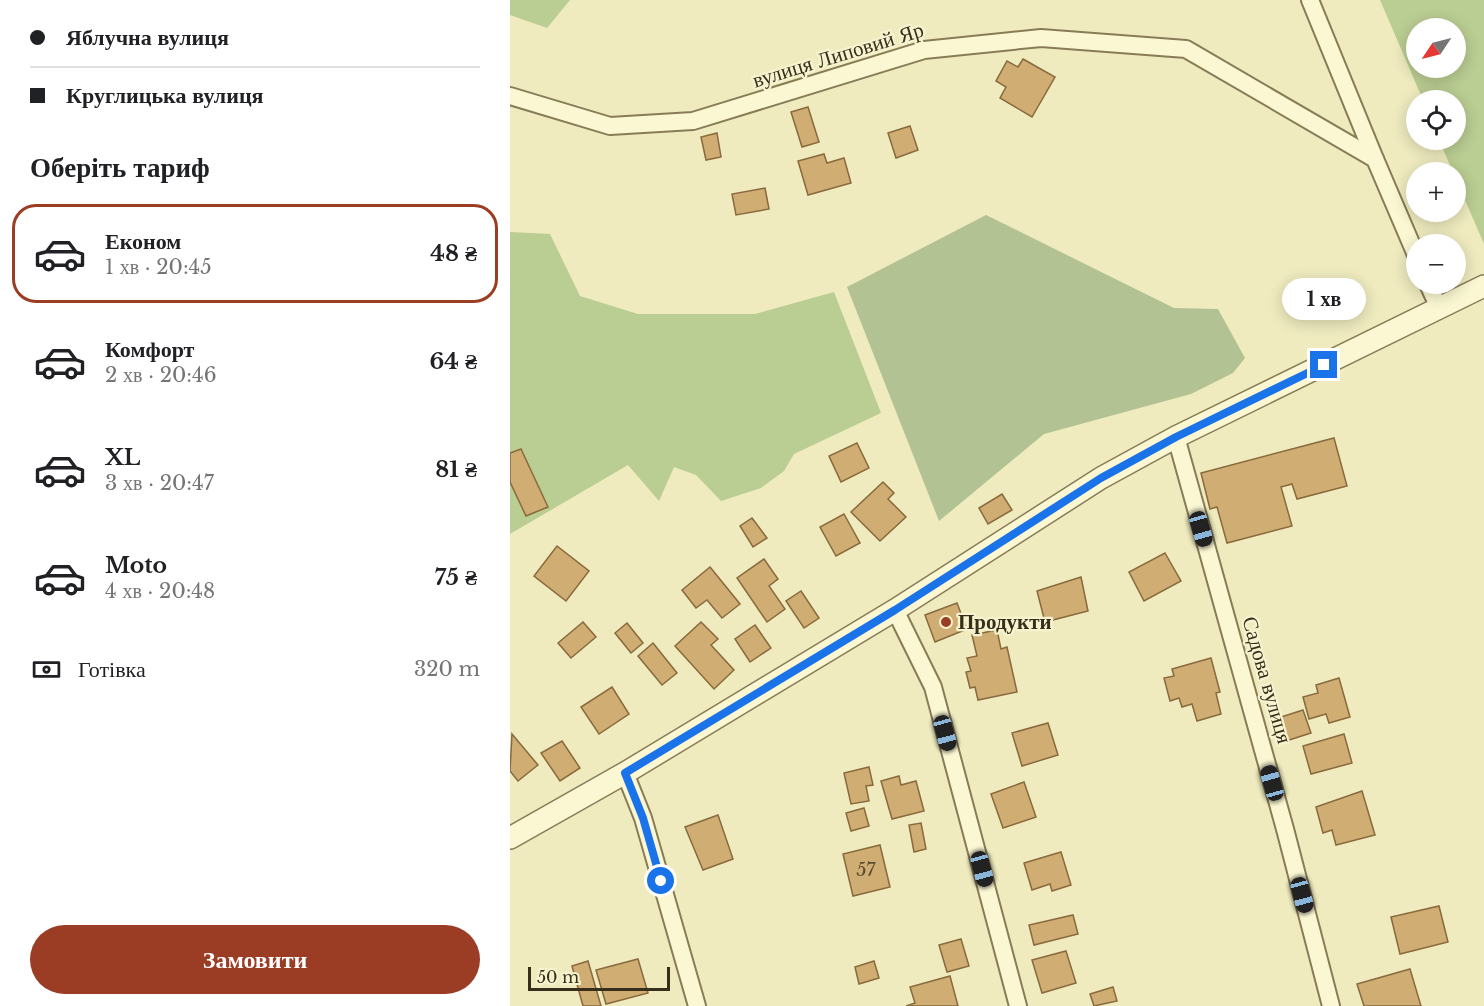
<!DOCTYPE html>
<html lang="uk">
<meta charset="utf-8">
<style>
:root{--surface:#fff;--page:#f2f2f2;--text:#202124;--muted:#757577;--line:#e0e0e0;--accent:#9a3d24}
body{margin:0;font-family:"Libre Baskerville",serif;background:var(--page);color:var(--text);height:100vh;display:flex;flex-direction:column;font-size:22px;white-space:nowrap}
*{box-sizing:border-box;margin:0}
p{font-size:20px;color:var(--muted)}
.icon{flex:none;width:33px;height:33px;fill:none;stroke:currentColor;stroke-width:2;stroke-linecap:round;stroke-linejoin:round}
.map{position:relative;flex:1;overflow:hidden}
.sheet{display:flex;flex-direction:column;background:var(--surface);width:510px}
.sheet>*{flex:none}
.banner{display:grid;align-content:center;height:132px;padding:0 30px;background:var(--surface)}
.needle{width:39px;rotate:235deg}
.fabs{position:absolute;left:896px;top:18px;display:grid;gap:12px}
.fabs a{display:grid;place-items:center;width:60px;height:60px;border-radius:50%;background:var(--surface);box-shadow:0 3px 15px #0003;font-size:30px}
.scale{position:absolute;left:18px;bottom:15px;width:142px;box-sizing:border-box;padding-left:6px;border:3px solid #372f1c;border-top:0;font-size:16px;line-height:21px;white-space:nowrap;color:#372f1c;-webkit-text-stroke:4px #f6f3ce;paint-order:stroke}
.end{position:absolute;width:27px;height:27px;margin:-14px;border:8px solid #1a73e8;background:#fff;box-shadow:0 0 0 3px #fff}
.from{border-radius:50%}
.bubble{position:absolute;height:42px;border-radius:21px;background:var(--surface);box-shadow:0 3px 15px #0003;font-size:20px;font-weight:700;line-height:42px;text-align:center}
.car{position:absolute;width:18px;height:36px;margin:-18px -9px;border-radius:8px;box-shadow:0 0 4px 2px #0007;background:linear-gradient(#222 24%,#8ab4d8 0 40%,#222 0 76%,#8ab4d8 0 86%,#222 0)}
.banner b{display:flex;align-items:center;gap:21px;height:57px;font-size:22px}
.banner b+b{border-top:2px solid var(--line)}
.banner i{width:15px;height:15px;background:var(--text)}
ul{padding:0;list-style:none}
li{display:flex;align-items:center;gap:18px;height:99px;margin:0 12px 9px;padding:0 18px;border:3px solid transparent;border-radius:24px}
li div{flex:1}
li b{display:block;font-size:22px}
li em{font-style:normal;font-weight:700}
li.selected{border-color:var(--accent)}
li>.icon{width:54px;height:54px;stroke-width:1.5}
h2{padding:0 30px;font-size:27px;line-height:72px}
.pay{display:flex;align-items:center;gap:15px;height:66px;padding:0 30px;font-size:22px}
.pay p{margin-inline-start:auto}
.button{display:flex;gap:12px;margin-top:auto;padding:12px 30px}
.button a{flex:1;height:69px;border-radius:36px;background:var(--accent);color:#fff;font-size:24px;font-weight:700;line-height:69px;text-align:center}
main{display:flex;flex:1;min-height:0}
.map>svg:first-child{display:block}
.green{fill:#bacd92;fill-rule:evenodd}
.cemetery{fill:#b2c292}
.building{fill:#cfad73;stroke:#886a3c;stroke-width:1.5}
.lines{fill:none;stroke-linecap:round;stroke-linejoin:round}
.minor-casing{stroke:#887c57;stroke-width:20}
.tertiary-casing{stroke:#887c57;stroke-width:24}
.minor{stroke:#faf7d2;stroke-width:16}
.tertiary{stroke:#faf7d2;stroke-width:21}
.route{stroke:#1a73e8;stroke-width:8}
.poi-dot{fill:#9a3d24;stroke:#f6f3ce;stroke-width:2}
.labels{text-anchor:middle;stroke-width:4.5;stroke-linejoin:round;paint-order:stroke}
.number-label{font-size:18px;fill:#5d4e32}
.street-label{font-size:21px;fill:#372f1c;stroke:#f6f3ce}
.poi-label{font-size:21px;font-weight:bold;fill:#372f1c;stroke:#f6f3ce;text-anchor:start}
</style>
<main>
<section class="sheet">
<div class="banner">
<b><i class="from"></i>Яблучна вулиця</b>
<b><i></i>Круглицька вулиця</b>
</div>
<h2>Оберіть тариф</h2>
<ul>
<li class="selected"><svg class="icon" aria-label="car" viewBox="0 0 24 24"><path d="M5 17H2v-5l4-1 3-4h7l3 4 3 1v5h-3M9 17h6M6 11h13"/><circle cx="7" cy="17" r="2"/><circle cx="17" cy="17" r="2"/></svg><div><b>Економ</b><p>1 хв · 20:45</p></div><em>48 ₴</em></li>
<li><svg class="icon" aria-label="car" viewBox="0 0 24 24"><path d="M5 17H2v-5l4-1 3-4h7l3 4 3 1v5h-3M9 17h6M6 11h13"/><circle cx="7" cy="17" r="2"/><circle cx="17" cy="17" r="2"/></svg><div><b>Комфорт</b><p>2 хв · 20:46</p></div><em>64 ₴</em></li>
<li><svg class="icon" aria-label="car" viewBox="0 0 24 24"><path d="M5 17H2v-5l4-1 3-4h7l3 4 3 1v5h-3M9 17h6M6 11h13"/><circle cx="7" cy="17" r="2"/><circle cx="17" cy="17" r="2"/></svg><div><b>XL</b><p>3 хв · 20:47</p></div><em>81 ₴</em></li>
<li><svg class="icon" aria-label="car" viewBox="0 0 24 24"><path d="M5 17H2v-5l4-1 3-4h7l3 4 3 1v5h-3M9 17h6M6 11h13"/><circle cx="7" cy="17" r="2"/><circle cx="17" cy="17" r="2"/></svg><div><b>Moto</b><p>4 хв · 20:48</p></div><em>75 ₴</em></li>
</ul>
<div class="pay"><svg class="icon" aria-label="cash" viewBox="0 0 24 24"><path d="M3 7h18v10H3z"/><circle cx="12" cy="12" r="2"/></svg>Готівка<p>320 m</p></div>
<div class="button"><a>Замовити</a></div>
</section>
<div class="map">
<svg width="974" height="1006" viewBox="0 0 974 1006">
<rect width="100%" height="100%" fill="#efebbf"/>
<!-- green -->
<g class="green">
<path d="M0,0H60L37,28L0,15Z"/>
<path d="M870,0H974V244L929,140H945V100H913ZM945,28V68H906V28Z"/>
<path d="M0,232L40,234L70,296L128,314H245L324,292L371,413L284,454L274,471L251,488L211,501L186,475L164,467L149,501L118,465L0,534Z"/>
</g>
<!-- cemetery -->
<path class="cemetery" d="M476,215L664,308L708,309L735,358L723,373L681,394L534,434L429,521L337,287Z"/>
<!-- building -->
<g class="building">
<path d="M513,59L545,77L522,117L490,98L496,87L486,81L497,61L508,67Z"/>
<path d="M298,107L309,142L292,147L281,112Z"/>
<path d="M400,126L408,150L386,158L378,133Z"/>
<path d="M207,133L211,157L196,160L191,137Z"/>
<path d="M314,154L317,163L334,158L341,183L298,195L288,161Z"/>
<path d="M255,188L259,209L226,215L222,194Z"/>
<path d="M824,438L837,486L787,499L782,484L771,487L782,526L717,543L707,507L700,509L691,473Z"/>
<path d="M347,443L359,468L331,482L319,456Z"/>
<path d="M11,449L38,507L16,516L0,482V453Z"/>
<path d="M373,482L384,493L378,499L396,517L370,541L341,512Z"/>
<path d="M492,494L502,510L478,524L469,508Z"/>
<path d="M334,514L350,543L326,556L310,527Z"/>
<path d="M242,518L257,538L243,547L230,526Z"/>
<path d="M47,546L79,571L56,601L24,576Z"/>
<path d="M655,553L671,581L634,601L619,572Z"/>
<path d="M254,559L268,579L259,586L275,609L257,622L227,578Z"/>
<path d="M200,567L230,604L212,618L197,600L186,608L172,590Z"/>
<path d="M571,577L578,611L535,622L527,591Z"/>
<path d="M291,591L309,618L294,628L276,601Z"/>
<path d="M447,603L457,629L425,642L415,615Z"/>
<path d="M73,622L86,637L61,658L48,643Z"/>
<path d="M191,622L208,639L201,645L224,670L204,689L165,646Z"/>
<path d="M117,623L133,643L121,653L105,633Z"/>
<path d="M245,625L261,648L240,662L225,639Z"/>
<path d="M487,630L491,649L497,647L507,692L468,700L465,687L460,688L456,672L461,671L457,658L467,656L462,635Z"/>
<path d="M143,643L167,673L152,685L128,656Z"/>
<path d="M701,658L710,692L706,693L711,714L687,721L682,704L672,707L669,698L660,701L654,678L664,676L662,669Z"/>
<path d="M829,678L840,717L819,723L816,714L799,719L793,697L808,693L806,685Z"/>
<path d="M102,687L119,714L89,734L71,707Z"/>
<path d="M793,710L801,733L776,741L768,718Z"/>
<path d="M538,723L548,755L512,766L502,733Z"/>
<path d="M2,734L28,765L8,781L0,771Z"/>
<path d="M834,734L842,763L801,774L793,746Z"/>
<path d="M52,741L70,768L50,781L31,753Z"/>
<path d="M359,767L363,785L356,786L359,801L341,804L334,773Z"/>
<path d="M389,776L391,785L406,781L414,811L382,819L371,781Z"/>
<path d="M514,782L526,817L493,828L481,794Z"/>
<path d="M852,791L865,835L826,845L822,830L813,833L806,807Z"/>
<path d="M354,808L359,826L341,831L336,813Z"/>
<path d="M208,815L223,859L193,870L175,827Z"/>
<path d="M411,823L416,849L404,852L399,825Z"/>
<path d="M370,845L380,887L343,896L333,854Z"/>
<path d="M551,852L561,885L542,891L540,884L522,890L514,863Z"/>
<path d="M929,906L938,942L890,954L881,917Z"/>
<path d="M563,915L568,934L524,945L519,925Z"/>
<path d="M451,939L459,966L437,972L429,945Z"/>
<path d="M556,951L566,983L532,993L522,960Z"/>
<path d="M128,959L138,993L96,1004L86,970Z"/>
<path d="M78,961L91,1006H73L62,966Z"/>
<path d="M364,961L369,978L349,984L345,967Z"/>
<path d="M900,969L911,1006H854L847,984Z"/>
<path d="M440,976L448,1006H396L405,1003L400,987Z"/>
<path d="M603,987L607,1001L584,1006L580,994Z"/>
</g>
<g class="lines">
<!-- minor casing -->
<g class="minor-casing">
<g id="minor">
<path d="M800,0L865,159"/>
<path d="M0,96L100,126L183,121L414,50L531,38L676,49L865,159L906,255"/>
<path d="M918,284L929,308"/>
<path d="M666,437L775,829L821,1006"/>
<path d="M385,610L423,687L508,1006"/>
<path d="M115,773L133,818L187,1006"/>
</g>
</g>
<!-- tertiary casing -->
<g class="tertiary-casing">
<path id="tertiary" d="M0,838L115,773L385,610L591,478L666,437L974,286"/>
</g>
<!-- minor -->
<use href="#minor" class="minor"/>
<!-- tertiary -->
<use href="#tertiary" class="tertiary"/>
</g>
<g class="lines">
<!-- route -->
<path class="route" d="M151,881L133,818L115,773L385,610L591,478L666,437L814,365"/>
</g>
<!-- markers -->
<circle class="poi-dot" cx="436" cy="622" r="6"/>
<g class="labels">
<!-- number labels -->
<g class="number-label">
<text x="356" y="876">57</text>
</g>
<!-- street labels -->
<g class="street-label">
<text transform="translate(328 55) rotate(-17)" y="7">вулиця Липовий Яр</text>
<text transform="translate(757 680) rotate(74)" y="7">Садова вулиця</text>
</g>
<!-- poi labels -->
<g class="poi-label">
<text x="448" y="629">Продукти</text>
</g>
</g>
</svg>
<div class="fabs">
<a><svg class="needle" viewBox="-14 -14 28 28"><path d="M0-13l5 13h-10z" fill="#e53935"/><path d="M0 13l5-13h-10z" fill="#757577"/></svg></a>
<a><svg class="icon" aria-label="locate" viewBox="0 0 24 24"><circle cx="12" cy="12" r="6"/><path d="M12 2v4M12 18v4M2 12h4M18 12h4"/></svg></a>
<a>+</a>
<a>−</a>
</div>
<div class="scale">50 m</div>
<i class="end from" style="left:151px;top:881px"></i>
<i class="end" style="left:814px;top:365px"></i>
<div class="bubble" style="left:772px;top:278px;width:84px">1 хв</div>
<i class="car" style="left:691px;top:529px;rotate:164deg"></i>
<i class="car" style="left:435px;top:733px;rotate:165deg"></i>
<i class="car" style="left:762px;top:783px;rotate:344deg"></i>
<i class="car" style="left:472px;top:869px;rotate:165deg"></i>
<i class="car" style="left:792px;top:895px;rotate:165deg"></i>
</div>
</main>
